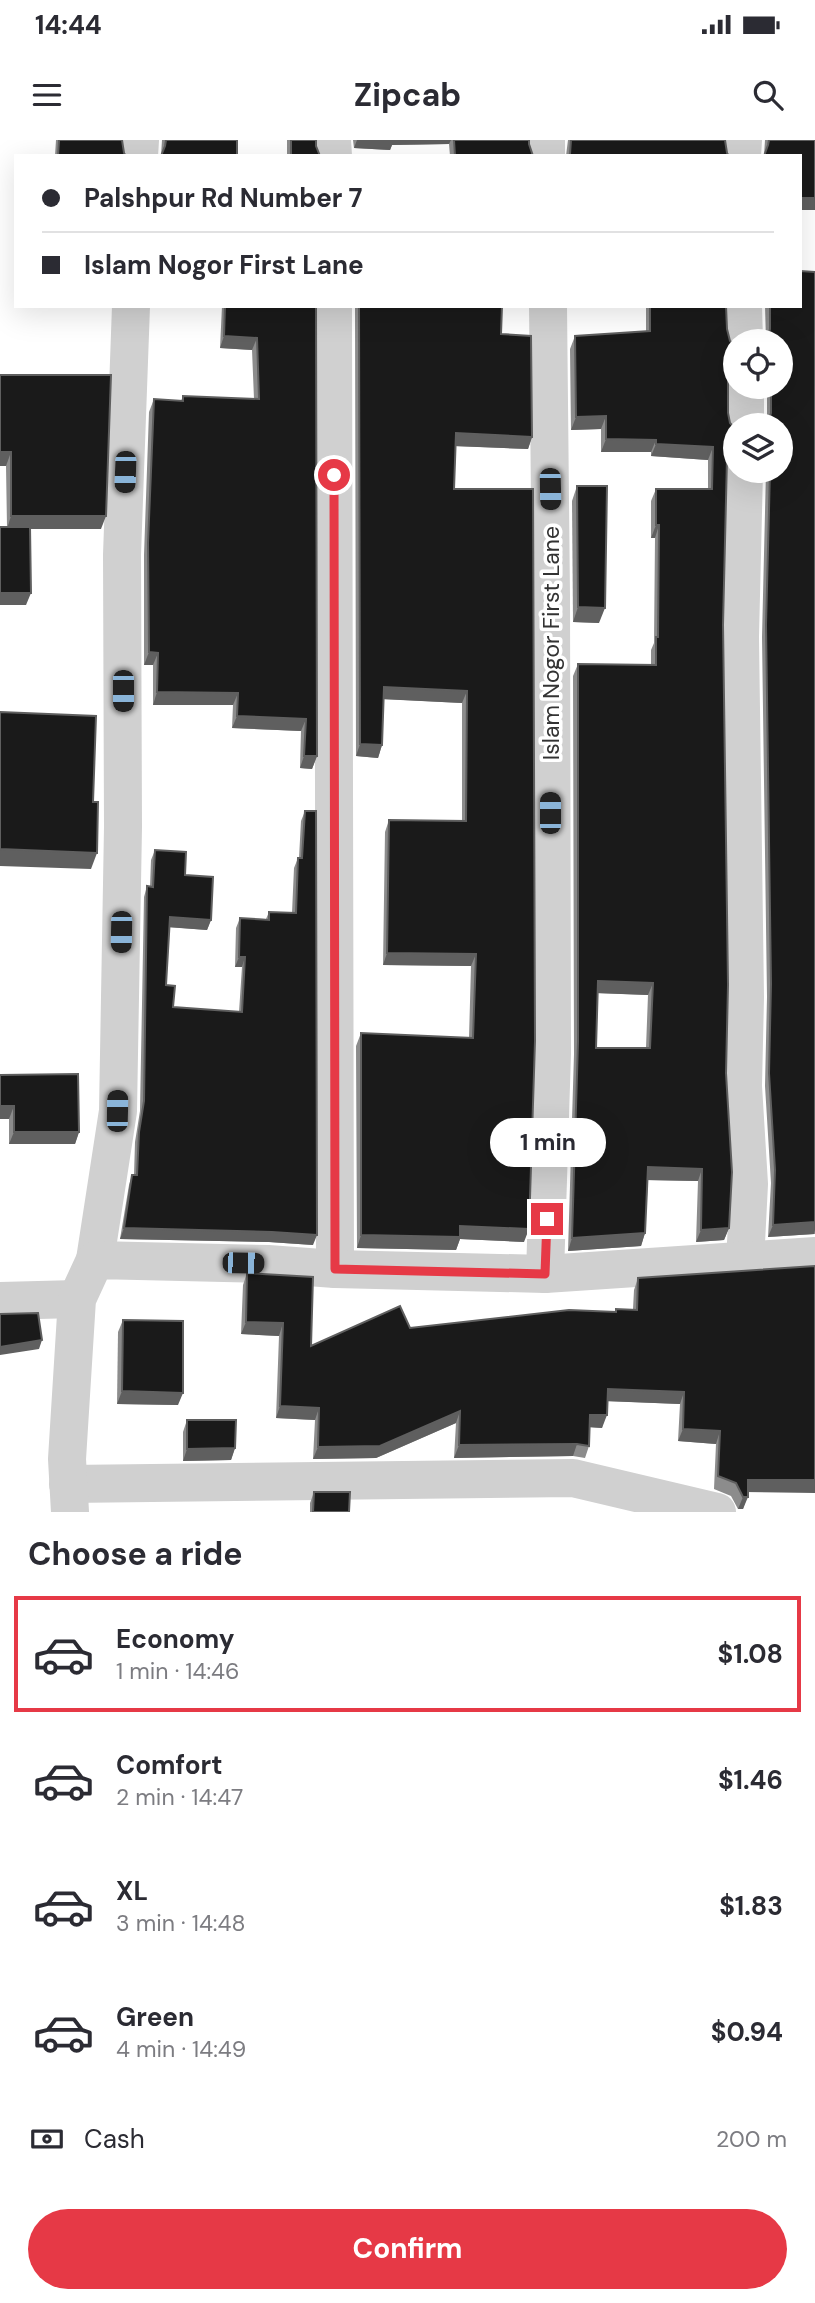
<!DOCTYPE html>
<meta charset="utf-8">
<style>
:root{--surface:#fff;--page:#f2f2f3;--text:#2b2b33;--muted:#7c7c81;--line:#e1e1e2;--accent:#e63946}
body{margin:0;font-family:"DM Sans",sans-serif;background:var(--page);color:var(--text);height:100vh;display:flex;flex-direction:column;font-size:26px;white-space:nowrap}
*{box-sizing:border-box;margin:0}
p{font-size:23px;color:var(--muted)}
.icon{flex:none;width:38px;height:38px;fill:none;stroke:currentColor;stroke-width:2;stroke-linecap:round;stroke-linejoin:round}
.map{position:relative;height:1372px;overflow:hidden}
.sheet{display:flex;flex-direction:column;background:var(--surface);flex:1}
.sheet>*{flex:none}
.hud{position:absolute;left:14px;top:14px;width:788px;height:154px;border-radius:0px;box-shadow:0 7px 28px #0002;display:grid;align-content:center;height:154px;padding:0 28px;background:var(--surface)}
.fabs{position:absolute;left:723px;top:189px;display:grid;gap:14px}
.fabs a{display:grid;place-items:center;width:70px;height:70px;border-radius:50%;background:var(--surface);box-shadow:0 7px 28px #0002;font-size:35px}
.end{position:absolute;width:32px;height:32px;margin:-16px;border:9px solid #e63946;background:#fff;box-shadow:0 0 0 4px #fff}
.from{border-radius:50%}
.bubble{position:absolute;height:49px;border-radius:24px;background:var(--surface);box-shadow:0 7px 28px #0002;font-size:23px;font-weight:700;line-height:49px;text-align:center}
.car{position:absolute;width:21px;height:42px;margin:-21px -10px;border-radius:9px;box-shadow:0 0 5px 2px #0007;background:linear-gradient(#222 24%,#8ab4d8 0 40%,#222 0 76%,#8ab4d8 0 86%,#222 0)}
.hud b{display:flex;align-items:center;gap:24px;height:66px;font-size:26px}
.hud b+b{border-top:2px solid var(--line)}
.hud i{width:18px;height:18px;background:var(--text)}
ul{padding:0;list-style:none}
li{display:flex;align-items:center;gap:21px;height:116px;margin:0 14px 10px;padding:0 14px;border:4px solid transparent;border-radius:0px}
li div{flex:1}
li b{display:block;font-size:26px}
li em{font-style:normal;font-weight:700}
li.on{border-color:var(--accent)}
li>.icon{width:63px;height:63px;stroke-width:1.5}
h2{padding:0 28px;font-size:32px;line-height:84px}
.pay{display:flex;align-items:center;gap:18px;height:77px;padding:0 28px;font-size:26px}
.pay p{margin-inline-start:auto}
.action{display:flex;gap:14px;margin-top:auto;padding:14px 28px}
.action a{flex:1;height:80px;border-radius:42px;background:var(--accent);color:#fff;font-size:28px;font-weight:700;line-height:80px;text-align:center}
.status{display:flex;justify-content:space-between;align-items:center;height:49px;padding:0 35px;background:var(--surface);direction:ltr}
.status svg{height:19px;fill:currentColor}
header{display:flex;justify-content:space-between;align-items:center;height:91px;padding:0 28px;background:var(--surface);font-size:32px;font-weight:700}
.map>svg:first-child{display:block}
.lines{fill:none;stroke-linecap:round;stroke-linejoin:round}
.minor{stroke:#d0d0d0;stroke-width:38}
.wall{fill:#8c8c8c;fill-rule:evenodd}
.shaded-wall{fill:#5f5f5f}
.building{fill:#1a1a1a;stroke:#5f5f5f;stroke-width:2;fill-rule:evenodd}
.route{stroke:#e63946;stroke-width:9}
.labels{text-anchor:middle;stroke-width:7;stroke-linejoin:round;paint-order:stroke}
.street-label{font-size:23px;fill:#333;stroke:#fff}
</style>
<div class="status"><b>14:44</b><svg viewBox="0 0 49 12"><path d="M0 12V9h3v3zM5 12V6h3v6zM10 12V3h3v9zM15 12V0h3v12zM26 1h20v11H26zM47 4h2v5h-2z"/></svg></div>
<header><svg class="icon" aria-label="menu" viewBox="0 0 24 24"><path d="M4 6h16M4 12h16M4 18h16"/></svg>Zipcab<svg class="icon" aria-label="search" viewBox="0 0 24 24"><circle cx="10" cy="10" r="6"/><path d="M15 15l6 6"/></svg></header>
<div class="map">
<svg width="815" height="1372" viewBox="0 0 815 1372">
<rect width="100%" height="100%" fill="#fff"/>
<g class="lines">
<!-- minor -->
<g class="minor">
<path d="M332,0L333,16"/>
<path d="M546,0V16"/>
<path d="M139,16L140,0"/>
<path d="M742,16L743,0"/>
<path d="M333,166L335,1129"/>
<path d="M743,166L744,201"/>
<path d="M745,247V285"/>
<path d="M744,331L740,497L745,857L743,946L749,1044L745,1122"/>
<path d="M95,1120L118,971L123,687L122,415L131,166"/>
<path d="M545,1134L552,914L551,455L548,166"/>
<path d="M0,1161L77,1159"/>
<path d="M68,1344L573,1338L717,1372"/>
<path d="M70,1372L67,1319L77,1159L95,1120L268,1124L335,1129L545,1134L815,1116"/>
</g>
</g>
<!-- wall -->
<g class="wall">
<path d="M56,0H122L124,13L126,16H55Z"/>
<path d="M162,0H237V16H161Z"/>
<path d="M287,0H316V6L320,16H287Z"/>
<path d="M353,0H529V4L533,16H450L449,4L392,5L390,10L354,8Z"/>
<path d="M568,0H725L727,13L729,16H566Z"/>
<path d="M765,0H815V70H800V16H764Z"/>
<path d="M815,132V1094L768,1097L771,1043L765,946L767,857L762,497L766,331H780L767,285V247H780L766,201L765,166H800Z"/>
<path d="M222,166H316L317,616L312,629L300,628L301,591L232,588L233,565H153V525H144V415L149,272L154,259L181,261L183,256L254,259L252,210L220,208Z"/>
<path d="M355,166H502L501,194L532,297L528,309L456,306L454,349L524,1102L460,1099L456,1110L357,1108L356,906L361,893L469,898L471,826L383,825L385,692L389,680L462,681V563L384,559L382,605L378,618L356,616Z"/>
<path d="M646,166H726L727,189L735,228L728,235V273L730,283L735,288V312H733L727,319L723,485L726,933L729,1088L724,1100L696,1102L698,1041L648,1040L645,1093L641,1106L568,1111L574,914L573,536L578,524L651,525V510L654,503L655,398H651V361L656,349H708V320L651,316V312H601V289L571,290L570,209L575,196L646,191ZM598,853L648,855L646,908H596Z"/>
<path d="M0,235L101,389H30L26,465L7,387L6,326Z"/>
<path d="M577,346L599,483L573,482L572,361Z"/>
<path d="M305,671L313,1105L269,1102L120,1099L129,1045L132,1035H134L135,1002L140,971L144,757L147,746L150,747L151,720L155,710L185,735L211,780L207,790L169,787L166,845L173,867L239,872L242,827H235L236,788L240,778L266,779L269,772L292,773L294,728L298,718H299L301,681Z"/>
<path d="M0,935L79,992L75,1004H9V979Z"/>
<path d="M815,1126L743,1369H738L731,1356L714,1349L716,1304L678,1301L680,1264L607,1261L602,1288L590,1287L589,1306L585,1318L573,1316L454,1318L456,1283L376,1318L313,1319L315,1280L276,1278L279,1196L241,1194L243,1145L247,1133L311,1206L410,1188L615,1172L616,1169H633L634,1150L638,1138Z"/>
<path d="M123,1180L178,1265L117,1264L118,1192Z"/>
<path d="M187,1280L235,1308L231,1320L183,1321V1292Z"/>
<path d="M314,1352L349,1372H310V1363Z"/>
</g>
<!-- shaded-wall -->
<g class="shaded-wall">
<path d="M357,0H451L449,4L392,5L390,10L354,8Z"/>
<rect x="800" y="58" width="15" height="12"/>
<path d="M224,196L257,198L252,210L220,208Z"/>
<path d="M735,219V228L726,236L731,223Z"/>
<path d="M606,276L601,289L571,290L576,277Z"/>
<path d="M456,293L532,297L528,309L452,306Z"/>
<path d="M606,299L656,300L651,312H601Z"/>
<path d="M735,302V312H733L725,320L730,308Z"/>
<path d="M656,304L713,307L708,320L651,316Z"/>
<path d="M0,312H11L6,326H0Z"/>
<path d="M11,376H106L101,389H7Z"/>
<path d="M656,385H659L655,398H651Z"/>
<path d="M0,453H31L26,465H0Z"/>
<path d="M578,467L605,468L599,483L573,482Z"/>
<path d="M149,512L158,513L153,525H144Z"/>
<path d="M384,547L467,551L462,563L380,559Z"/>
<path d="M157,552L238,553L233,565H153Z"/>
<path d="M237,576L306,579L301,591L232,588Z"/>
<path d="M360,604L382,605L378,618L356,616Z"/>
<path d="M304,616H317L312,629L300,628Z"/>
<path d="M0,709L97,713L91,729L0,726Z"/>
<path d="M170,777L211,780L207,790L166,787Z"/>
<path d="M387,813L476,814L471,826L383,825Z"/>
<path d="M239,817H245L242,827H235Z"/>
<path d="M598,841L653,843L648,855L594,853Z"/>
<path d="M0,966H14L9,979H0Z"/>
<path d="M14,992H79L75,1004H9Z"/>
<path d="M648,1027L702,1029L698,1041L644,1040Z"/>
<path d="M815,1082V1090L814,1094L768,1097L773,1085Z"/>
<path d="M460,1086L529,1089L524,1102L460,1099L456,1110L357,1108L361,1095Z"/>
<path d="M124,1088L272,1092L317,1095L313,1105L269,1102L120,1099Z"/>
<path d="M729,1088L724,1100L696,1102L701,1090Z"/>
<path d="M645,1093L641,1106L568,1111L572,1098Z"/>
<path d="M246,1182L283,1183L279,1196L241,1194Z"/>
<path d="M42,1200L39,1209L0,1215V1207Z"/>
<path d="M608,1249L684,1252L680,1264L603,1261Z"/>
<path d="M122,1251L183,1253L178,1265L117,1264Z"/>
<path d="M280,1266L319,1268L315,1280L276,1278Z"/>
<path d="M460,1271L456,1283L376,1318L313,1319L318,1307Z"/>
<path d="M590,1275H607L602,1288L586,1287Z"/>
<path d="M683,1289L720,1291L716,1304L678,1301Z"/>
<path d="M577,1304L573,1316L454,1318L459,1305Z"/>
<path d="M235,1308L231,1320L183,1321L187,1309Z"/>
<path d="M748,1340H815V1353L744,1352Z"/>
<path d="M743,1357H748L743,1369H738Z"/>
</g>
<!-- building -->
<g class="building">
<path d="M59,0H122L124,13L126,16H58Z"/>
<path d="M166,0H237V16H161L165,6Z"/>
<path d="M291,0H316V6L320,16H291Z"/>
<path d="M454,0H529V4L533,16H455Z"/>
<path d="M571,0H725L727,13L729,16H568L570,14Z"/>
<path d="M769,0H815V58H800V16H764L768,5Z"/>
<path d="M800,131L815,132V1082L773,1085L775,1030L769,933L771,844L766,485L770,331H780V285H767L771,273V247H780V201H766L767,200L770,189V166H800Z"/>
<path d="M225,166H316L317,616H304L306,579L237,576L238,553L157,552L158,513L149,512L148,403L154,259L183,261V256L259,259L257,198L224,196Z"/>
<path d="M359,166H502L501,194L531,196L532,297L456,293L454,349H533L535,901L529,1089L460,1086V1097L361,1095V893L473,898L476,814L387,813L389,680L466,681L467,551L384,547L382,605L360,604Z"/>
<path d="M650,166H726L727,189L730,201L735,205V219L731,223L728,235V273L730,283L735,288V302L730,308L727,318L723,485L728,845L726,933L732,1032L729,1088L701,1090L702,1029L648,1027L645,1093L572,1098L578,902V524L656,525V497H658L659,385H656V349H712L713,307L656,304V300L606,299V276L576,277L575,196L650,191ZM598,841L653,843L650,908H596Z"/>
<path d="M0,235H111L106,376H11V312H0Z"/>
<path d="M577,346H607L605,468L578,467Z"/>
<path d="M0,387H30L31,453H0Z"/>
<path d="M0,572L96,576L93,662H98L97,713L0,709Z"/>
<path d="M305,671H316L317,1095L272,1092L124,1088L132,1035H137L139,992L144,961L147,746L153,747L155,710L186,712L185,735L213,737L211,780L170,777L166,845L175,846L173,867L242,872L245,817H239L240,778L269,780V772L296,773L298,718H302Z"/>
<path d="M78,934L79,992H14V966H0V935Z"/>
<path d="M815,1126V1340H748V1357H743L736,1343L718,1336L720,1291L683,1289L684,1252L608,1249L607,1275H590L589,1306L577,1304L459,1305L460,1271L380,1306L318,1307L319,1268L280,1266L283,1183L246,1182L247,1133L313,1137L311,1206L400,1166L410,1188L569,1170L616,1172V1169L637,1170L638,1138Z"/>
<path d="M38,1173L42,1200L0,1207V1174Z"/>
<path d="M123,1180L183,1181V1253L122,1251Z"/>
<path d="M187,1280H236L235,1308L187,1309Z"/>
<path d="M314,1352H350L349,1372H313Z"/>
</g>
<g class="lines">
<!-- route -->
<path class="route" d="M334,335L335,1129L545,1134L547,1079"/>
</g>
<g class="labels">
<!-- street labels -->
<g class="street-label">
<text transform="translate(551 503) rotate(-90)" y="8">Islam Nogor First Lane</text>
</g>
</g>
</svg>
<div class="fabs">
<a><svg class="icon" aria-label="locate" viewBox="0 0 24 24"><circle cx="12" cy="12" r="6"/><path d="M12 2v4M12 18v4M2 12h4M18 12h4"/></svg></a>
<a><svg class="icon" aria-label="layers" viewBox="0 0 24 24"><path d="M12 4l9 5-9 5-9-5zM3 14l9 5 9-5"/></svg></a>
</div>
<i class="end from" style="left:334px;top:335px"></i>
<i class="end" style="left:547px;top:1079px"></i>
<div class="bubble" style="left:490px;top:978px;width:116px">1 min</div>
<i class="car" style="left:125px;top:332px;rotate:182deg"></i>
<i class="car" style="left:550px;top:349px;rotate:179deg"></i>
<i class="car" style="left:123px;top:551px;rotate:180deg"></i>
<i class="car" style="left:550px;top:673px;rotate:0deg"></i>
<i class="car" style="left:121px;top:792px;rotate:181deg"></i>
<i class="car" style="left:117px;top:971px;rotate:1deg"></i>
<i class="car" style="left:243px;top:1123px;rotate:91deg"></i>
<div class="hud">
<b><i class="from"></i>Palshpur Rd Number 7</b>
<b><i></i>Islam Nogor First Lane</b>
</div>
</div>
<section class="sheet">
<h2>Choose a ride</h2>
<ul>
<li class="on"><svg class="icon" aria-label="car" viewBox="0 0 24 24"><path d="M5 17H2v-5l4-1 3-4h7l3 4 3 1v5h-3M9 17h6M6 11h13"/><circle cx="7" cy="17" r="2"/><circle cx="17" cy="17" r="2"/></svg><div><b>Economy</b><p>1 min · 14:46</p></div><em>$1.08</em></li>
<li><svg class="icon" aria-label="car" viewBox="0 0 24 24"><path d="M5 17H2v-5l4-1 3-4h7l3 4 3 1v5h-3M9 17h6M6 11h13"/><circle cx="7" cy="17" r="2"/><circle cx="17" cy="17" r="2"/></svg><div><b>Comfort</b><p>2 min · 14:47</p></div><em>$1.46</em></li>
<li><svg class="icon" aria-label="car" viewBox="0 0 24 24"><path d="M5 17H2v-5l4-1 3-4h7l3 4 3 1v5h-3M9 17h6M6 11h13"/><circle cx="7" cy="17" r="2"/><circle cx="17" cy="17" r="2"/></svg><div><b>XL</b><p>3 min · 14:48</p></div><em>$1.83</em></li>
<li><svg class="icon" aria-label="car" viewBox="0 0 24 24"><path d="M5 17H2v-5l4-1 3-4h7l3 4 3 1v5h-3M9 17h6M6 11h13"/><circle cx="7" cy="17" r="2"/><circle cx="17" cy="17" r="2"/></svg><div><b>Green</b><p>4 min · 14:49</p></div><em>$0.94</em></li>
</ul>
<div class="pay"><svg class="icon" aria-label="cash" viewBox="0 0 24 24"><path d="M3 7h18v10H3z"/><circle cx="12" cy="12" r="2"/></svg>Cash<p>200 m</p></div>
<div class="action"><a>Confirm</a></div>
</section>
